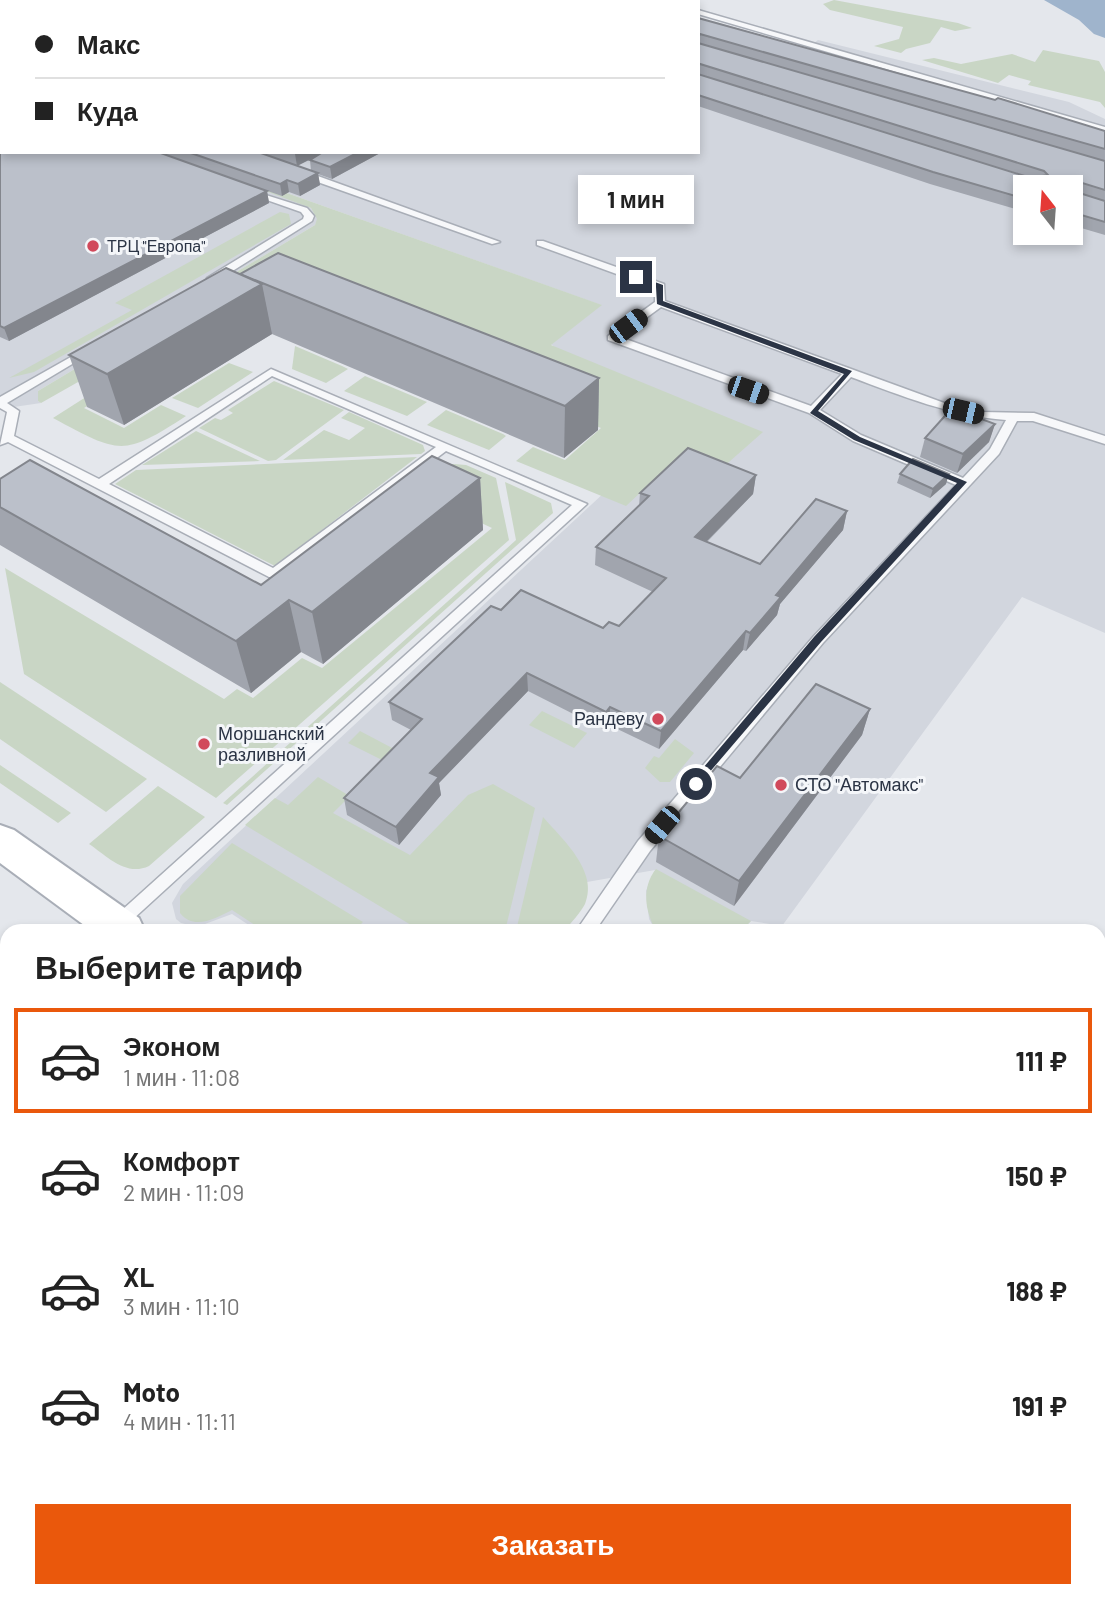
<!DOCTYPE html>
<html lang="ru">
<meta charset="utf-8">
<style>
:root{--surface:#fff;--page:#f6f6f6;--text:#222;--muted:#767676;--line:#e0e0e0;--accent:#ea580c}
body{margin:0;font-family:Barlow,sans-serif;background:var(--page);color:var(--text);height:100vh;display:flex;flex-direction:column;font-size:26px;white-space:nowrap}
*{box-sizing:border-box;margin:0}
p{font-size:23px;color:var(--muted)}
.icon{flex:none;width:38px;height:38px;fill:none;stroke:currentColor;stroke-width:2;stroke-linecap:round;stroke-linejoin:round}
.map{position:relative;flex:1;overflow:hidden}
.panel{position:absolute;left:0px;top:924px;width:1106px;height:674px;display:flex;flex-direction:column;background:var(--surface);border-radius:21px 21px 0 0;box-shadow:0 4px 10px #0003}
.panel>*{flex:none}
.guide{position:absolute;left:0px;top:0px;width:700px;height:154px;box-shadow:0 4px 10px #0003;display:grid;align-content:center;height:154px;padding:0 35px;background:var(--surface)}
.needle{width:46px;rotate:343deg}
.fabs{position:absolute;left:1013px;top:175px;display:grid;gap:14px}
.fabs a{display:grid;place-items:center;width:70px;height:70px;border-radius:0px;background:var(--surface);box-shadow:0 4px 10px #0003;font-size:35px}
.end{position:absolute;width:32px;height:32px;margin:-16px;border:9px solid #2b3445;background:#fff;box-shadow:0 0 0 4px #fff}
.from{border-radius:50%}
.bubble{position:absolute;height:49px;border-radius:0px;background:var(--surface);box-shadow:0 4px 10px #0003;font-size:23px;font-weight:700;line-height:49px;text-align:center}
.car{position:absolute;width:21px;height:42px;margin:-21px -10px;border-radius:9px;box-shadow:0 0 5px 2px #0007;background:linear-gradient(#222 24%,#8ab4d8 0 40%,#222 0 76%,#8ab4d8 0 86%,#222 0)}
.guide b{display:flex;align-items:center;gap:24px;height:66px;font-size:26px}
.guide b+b{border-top:2px solid var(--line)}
.guide i{width:18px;height:18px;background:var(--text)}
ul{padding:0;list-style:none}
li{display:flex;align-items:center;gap:21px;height:105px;margin:0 14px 10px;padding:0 21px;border:4px solid transparent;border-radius:0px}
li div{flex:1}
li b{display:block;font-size:26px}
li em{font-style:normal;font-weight:700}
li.on{border-color:var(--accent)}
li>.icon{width:63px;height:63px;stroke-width:1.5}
h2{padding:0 35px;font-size:32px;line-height:84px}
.cta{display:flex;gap:14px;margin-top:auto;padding:14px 35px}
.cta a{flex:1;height:80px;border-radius:0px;background:var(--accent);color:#fff;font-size:28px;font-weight:700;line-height:80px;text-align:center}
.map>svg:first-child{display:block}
.built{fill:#d2d6de;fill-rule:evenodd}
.green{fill:#c9d6c5}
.water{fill:#9fb4cc}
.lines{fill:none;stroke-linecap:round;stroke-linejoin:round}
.service-casing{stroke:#a9aeb7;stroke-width:3}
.secondary-casing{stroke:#a9aeb7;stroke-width:4}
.service{fill:#f7f8fa;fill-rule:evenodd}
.secondary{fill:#fff;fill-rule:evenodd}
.wall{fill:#a1a5ae;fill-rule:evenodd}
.shaded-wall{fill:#83868d}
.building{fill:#bbc0ca;stroke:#83868d;stroke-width:2}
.route{fill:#2b3445}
.poi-dot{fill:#d1495b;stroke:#f4f6f9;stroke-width:2.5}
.labels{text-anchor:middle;stroke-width:6;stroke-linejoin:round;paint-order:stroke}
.far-poi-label{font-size:16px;fill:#2b3445;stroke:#f4f6f9;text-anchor:start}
.poi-label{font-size:18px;fill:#2b3445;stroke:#f4f6f9;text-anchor:start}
</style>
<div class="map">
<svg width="1105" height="1597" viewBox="0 0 1105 1597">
<rect width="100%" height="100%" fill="#e4e7ec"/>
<!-- built -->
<path class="built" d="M0,0H637L2,2V152H698V17L808,48L818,40L1069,102L1105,119V633L1022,597L782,926L751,921L741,931H656L649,919L646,891L655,870L587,882L585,903L564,931H258L232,914L197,927L181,923L176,919L172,903L183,884L662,439L551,344L601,305L267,186L311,208L318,219L315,225L38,391V401L41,403L0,409ZM1026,187H1071V233H1026Z"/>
<!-- green -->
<g class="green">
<path d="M834,0L958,23L972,28L955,31L941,27L930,43L906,49L901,53L874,46L899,39L903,27L830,10L823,4Z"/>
<path d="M1043,50L1099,61L1105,72V108L1100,102L1028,85L1031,81L1009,75L998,83L922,60L934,58L961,64L1012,54L1035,62Z"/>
<path d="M267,186L602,305L551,345L763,432L712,477L641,492L626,506L516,461L533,447L565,460L601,428L251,284L41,403L38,401V391L315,225L317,219L311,208L260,189Z"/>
<path d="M280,212L289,214L291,224L34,372L9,378L132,310L115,303Z"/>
<path d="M295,346L342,366L348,369L326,383L292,369Z"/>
<path d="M229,363L253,372L198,408L172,398Z"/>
<path d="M365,376L372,379L427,402L407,416L344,391Z"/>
<path d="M274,381L344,410L276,460L268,461L199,428L215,418L221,420L233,413L228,410Z"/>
<path d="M100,388L109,393L84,408L124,428L161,405L186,416C123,457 120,454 53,418Z"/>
<path d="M446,410L503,434L506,436L489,450L427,425Z"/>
<path d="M349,412L423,445L425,451L421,454L283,460L324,430L349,440L365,428L341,418Z"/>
<path d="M196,431L260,461L142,465Z"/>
<path d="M417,457L275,566L115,484L136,470Z"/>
<path d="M454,464L466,465L496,478L509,540L216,798L24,674L5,568L224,699L237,689L253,698L302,658L322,668L492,528L402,486L443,465Z"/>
<path d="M505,482L551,503L553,513L227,805L223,803L516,540Z"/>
<path d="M0,682L147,779L106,812L0,739Z"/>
<path d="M542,711L587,733L574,748L529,725Z"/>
<path d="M360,731L396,750L333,813L410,855L468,795L493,784L535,808L505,931H421L245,825L275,798L288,805L318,777L348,795L382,760L348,743Z"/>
<path d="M675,739L694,753L670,782H660L645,768L654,756L659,758Z"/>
<path d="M0,765L71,813L58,823L0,783Z"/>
<path d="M158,786L205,817L149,866C126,877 107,856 89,844Z"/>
<path d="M543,817C562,839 599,871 585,904C580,913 571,923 564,931H516Z"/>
<path d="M232,843L363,922L354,931H264L232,910C216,918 194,931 180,913V896Z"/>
<path d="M656,869L751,921L741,931H656C645,911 641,888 656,869Z"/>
<path d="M7,974V1051L0,1046V980Z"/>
<path d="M1105,1488V1597H981V1591H1099V1490Z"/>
<path d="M0,1531L7,1539V1591H54L60,1597H0Z"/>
<path d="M407,1591H537L539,1597H415Z"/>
<path d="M727,1591H824L826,1597H726Z"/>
</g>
<!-- water -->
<path class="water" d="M1044,0H1105V38L1094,34L1079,20Z"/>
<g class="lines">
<!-- service casing -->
<g class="service-casing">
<g id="service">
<path d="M652,0L665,2H654Z"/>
<path d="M698,10L1105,127V133L698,14Z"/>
<path d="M298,171H304L500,242L492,244L298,175Z"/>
<path d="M247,189L307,208L314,216L312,221L215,282H207V278L303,219L304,216L301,212L247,193Z"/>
<path d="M537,241H543L664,284L665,301L947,404L982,412L1034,413L1105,436V444L1033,421H1017L999,454L823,643L650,851L595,931H576L638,841L813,637L956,485L853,441L809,413L608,340V336L655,302V288L537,245ZM661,307L842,374L811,406L620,337ZM851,377C902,396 951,416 1006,420L990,449L963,478L861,435L820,410Z"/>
<path d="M85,349L94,351L7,403L19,411L14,436L99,479L271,369L587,504L120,931L111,930L108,925L111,920L572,505L446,451L279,577H269L8,442L0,445L7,412L0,408V397ZM272,376L436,447L273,568L109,484Z"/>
<path d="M0,1479L7,1482V1510L0,1507Z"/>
<path d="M83,1591H111L113,1597H85Z"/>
<path d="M673,1591H697L695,1597H671Z"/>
</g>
</g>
<!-- secondary casing -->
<g class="secondary-casing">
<g id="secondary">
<path d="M0,825L14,830L139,918L145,931H92L0,863Z"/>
<path d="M1105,1388V1442L1099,1443V1389Z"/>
<path d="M874,1591H964L966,1597H876Z"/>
</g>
</g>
<!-- service -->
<use href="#service" class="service"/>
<!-- secondary -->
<use href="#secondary" class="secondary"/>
</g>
<!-- wall -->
<g class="wall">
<path d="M0,0H641L2,152H382L332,179L318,174L320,185L300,196L289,192L282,196L210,171L267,191L269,203L9,341L0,337ZM315,157L310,160L311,171L297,166Z"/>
<path d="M698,18L1105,131V235L1071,225V187H1026V212L930,184L698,106Z"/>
<path d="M240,274L599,378L598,430L564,458L272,334L124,425L87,407L69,355Z"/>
<path d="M995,424L989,442L957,473L920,457L925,438Z"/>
<path d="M900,474L946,484L930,498L897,483Z"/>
<path d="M756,475L753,494L707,542L760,564L847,511L843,530L780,604L777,615L746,651L743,650L659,749L609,725L605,730L528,691L439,783L441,795L399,845L347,815L344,798L411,730L392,720L389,702L501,610L603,628L619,626L653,592L595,565L596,547L639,506L640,493Z"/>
<path d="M480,478L483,530L323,664L301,652L251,693L0,545V479L261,585Z"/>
<path d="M870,709L862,735L734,906L656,862L659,836L740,778Z"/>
<path d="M1105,1080V1131L1099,1128V1095Z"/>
</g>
<!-- shaded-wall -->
<g class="shaded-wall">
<path d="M299,152H324L297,166L295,154Z"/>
<path d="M359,152H382L332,179L330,167Z"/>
<path d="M318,173L320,185L300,196L298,184Z"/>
<path d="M287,180L289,192L282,196L280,184Z"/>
<path d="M267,191L269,203L9,341L4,328Z"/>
<path d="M262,284L272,334L124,425L107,374Z"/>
<path d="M599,378L598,430L564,458L565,406Z"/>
<path d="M995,424L989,442L957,473L963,454Z"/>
<path d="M949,474L946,484L930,498L933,489Z"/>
<path d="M756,475L753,494L693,555L695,537Z"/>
<path d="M480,478L483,530L323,664L312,612Z"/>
<path d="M847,511L843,530L780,604L777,615L746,651L750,633L776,595Z"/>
<path d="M289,600L301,652L251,693L236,641Z"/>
<path d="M746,631L743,650L659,749L661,731Z"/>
<path d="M527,673L528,691L439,783L441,795L399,845L396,827L430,773Z"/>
<path d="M610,707L609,725L605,730L606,712Z"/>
<path d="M870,709L862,735L734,906L739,881Z"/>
</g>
<!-- building -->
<g class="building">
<path d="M0,0H641L646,2H2V152H158L267,191L4,328L0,326Z"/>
<path d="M698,18L995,100L998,98L1105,131V149L700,34L698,38Z"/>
<path d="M698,43L1105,161V190L1076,181L1072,183L1073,191L1105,201V222L1071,212V187H1026V199L933,172L698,95V74L1031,178L1048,175L1044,171L700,64L698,66Z"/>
<path d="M188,152H258L318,173L298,184L287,180L280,184Z"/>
<path d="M323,152H359L330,167L310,160Z"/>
<path d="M278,253L599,378L565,406L240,274Z"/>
<path d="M226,268L262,284L107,374L69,355Z"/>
<path d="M952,408L995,424L963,454L925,438Z"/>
<path d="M688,448L756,475L695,537L760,564L816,499L847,511L776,595L781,597L750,633L746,631L661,731L610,707L606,712L527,673L430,773L439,777L396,827L344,798L422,719L389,702L491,606L501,610L521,590L603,628L609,622L619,626L666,578L596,547L649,496L640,493Z"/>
<path d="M432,456L480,478L312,612L289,600L236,641L0,507V479L30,460L261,585Z"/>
<path d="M913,459L949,474L933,489L900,474Z"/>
<path d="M816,684L870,709L739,881L659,836L717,766L740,778Z"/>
<path d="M0,1187L7,1194V1354L3,1359L0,1356Z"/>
<path d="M247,1591H369L376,1597H253Z"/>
</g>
<!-- route -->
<path class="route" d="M636,275L663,285V301L852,371L818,411L860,437L967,482L821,642L696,788L691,784L692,781L814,637L957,483L854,440L810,413L844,374L657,304L656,287L634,279Z"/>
<!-- markers -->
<g class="poi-dot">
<circle cx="93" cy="246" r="7"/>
<circle cx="658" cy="719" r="7"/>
<circle cx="204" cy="744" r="7"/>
<circle cx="781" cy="785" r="7"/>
</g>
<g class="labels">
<!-- far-poi labels -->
<g class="far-poi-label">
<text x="107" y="252">ТРЦ "Европа"</text>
</g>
<!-- poi labels -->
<g class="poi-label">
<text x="644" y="725" text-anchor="end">Рандеву</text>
<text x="218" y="740">Моршанский<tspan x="218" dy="21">разливной</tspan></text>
<text x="795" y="791">СТО "Автомакс"</text>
</g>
</g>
</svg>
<div class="fabs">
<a><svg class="needle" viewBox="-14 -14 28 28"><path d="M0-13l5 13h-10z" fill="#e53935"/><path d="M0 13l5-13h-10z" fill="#767676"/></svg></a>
</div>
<i class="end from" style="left:696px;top:784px"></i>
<i class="end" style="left:636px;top:277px"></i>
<div class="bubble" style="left:578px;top:175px;width:116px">1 мин</div>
<i class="car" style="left:628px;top:326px;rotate:53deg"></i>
<i class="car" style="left:748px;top:390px;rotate:109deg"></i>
<i class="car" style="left:963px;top:411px;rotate:103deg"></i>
<i class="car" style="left:662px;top:825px;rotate:220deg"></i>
<div class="guide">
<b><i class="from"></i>Макс</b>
<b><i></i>Куда</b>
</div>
<section class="panel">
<h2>Выберите тариф</h2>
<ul>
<li class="on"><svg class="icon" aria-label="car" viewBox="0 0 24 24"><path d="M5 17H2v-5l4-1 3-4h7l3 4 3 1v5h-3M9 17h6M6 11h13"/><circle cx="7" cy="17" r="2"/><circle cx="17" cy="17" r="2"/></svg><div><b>Эконом</b><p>1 мин · 11:08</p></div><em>111 ₽</em></li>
<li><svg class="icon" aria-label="car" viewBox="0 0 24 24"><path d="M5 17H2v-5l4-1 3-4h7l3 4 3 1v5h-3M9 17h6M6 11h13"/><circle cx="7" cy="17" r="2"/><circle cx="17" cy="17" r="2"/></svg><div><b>Комфорт</b><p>2 мин · 11:09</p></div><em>150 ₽</em></li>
<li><svg class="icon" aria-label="car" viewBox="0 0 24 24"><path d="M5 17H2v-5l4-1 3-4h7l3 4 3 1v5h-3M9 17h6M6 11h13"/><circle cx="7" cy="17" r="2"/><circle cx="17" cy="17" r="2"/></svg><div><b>XL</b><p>3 мин · 11:10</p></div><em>188 ₽</em></li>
<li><svg class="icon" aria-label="car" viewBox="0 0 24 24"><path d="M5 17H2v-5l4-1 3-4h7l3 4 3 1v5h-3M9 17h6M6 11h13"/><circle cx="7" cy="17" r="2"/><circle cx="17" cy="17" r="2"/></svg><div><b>Moto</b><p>4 мин · 11:11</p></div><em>191 ₽</em></li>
</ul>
<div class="cta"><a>Заказать</a></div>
</section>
</div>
